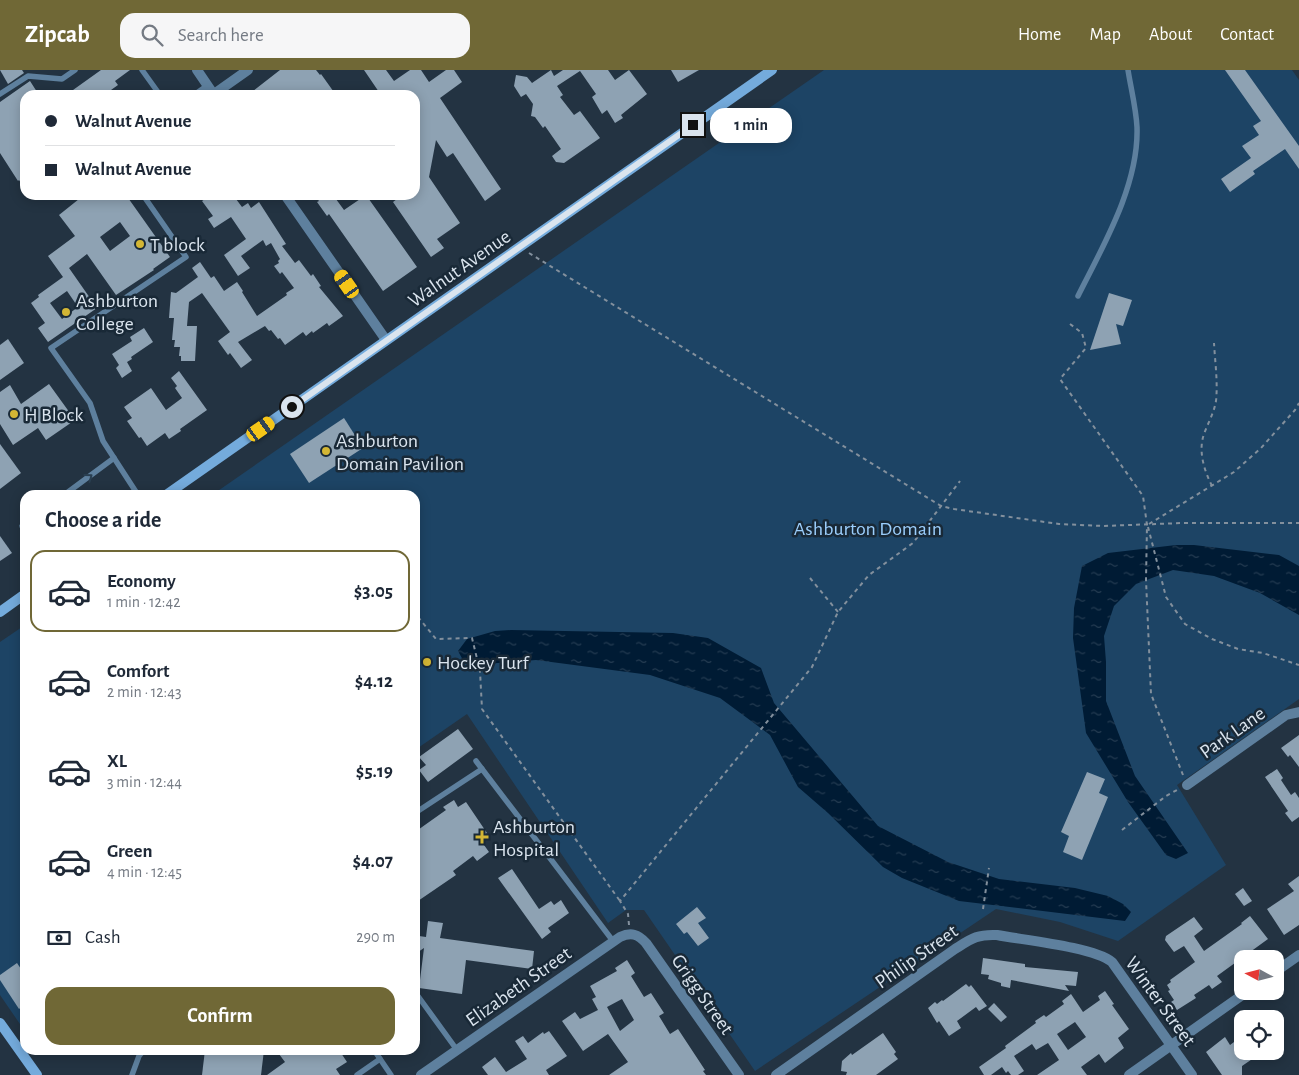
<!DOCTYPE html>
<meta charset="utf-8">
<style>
:root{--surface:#fff;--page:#f6f6f7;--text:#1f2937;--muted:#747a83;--line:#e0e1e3;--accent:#706836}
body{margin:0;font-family:"Alegreya Sans",sans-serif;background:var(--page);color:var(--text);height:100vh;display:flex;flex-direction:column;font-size:19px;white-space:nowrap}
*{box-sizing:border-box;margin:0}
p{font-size:16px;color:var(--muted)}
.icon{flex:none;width:28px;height:28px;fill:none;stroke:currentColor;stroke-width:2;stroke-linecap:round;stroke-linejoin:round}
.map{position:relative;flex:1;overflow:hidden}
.details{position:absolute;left:20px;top:420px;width:400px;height:565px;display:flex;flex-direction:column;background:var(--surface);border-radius:15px;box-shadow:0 2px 12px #0003}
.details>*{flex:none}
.hud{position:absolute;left:20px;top:20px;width:400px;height:110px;border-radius:15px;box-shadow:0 2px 12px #0003;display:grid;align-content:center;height:110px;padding:0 25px;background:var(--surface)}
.needle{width:32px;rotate:277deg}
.fabs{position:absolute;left:1234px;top:880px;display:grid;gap:10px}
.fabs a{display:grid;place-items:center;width:50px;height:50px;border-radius:10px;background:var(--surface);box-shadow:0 2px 12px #0003;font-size:25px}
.end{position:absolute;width:22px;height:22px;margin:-11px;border:6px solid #dae4ee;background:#111;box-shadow:0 0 0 2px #111}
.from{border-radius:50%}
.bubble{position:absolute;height:35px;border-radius:15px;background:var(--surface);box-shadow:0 2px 12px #0003;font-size:16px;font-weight:700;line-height:35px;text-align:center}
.car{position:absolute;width:15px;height:30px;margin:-15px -8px;border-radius:6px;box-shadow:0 0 4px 1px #0007;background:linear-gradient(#f5c518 24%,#345 0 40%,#f5c518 0 76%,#345 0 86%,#f5c518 0)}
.hud b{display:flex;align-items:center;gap:18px;height:48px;font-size:19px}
.hud b+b{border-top:1px solid var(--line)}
.hud i{width:12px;height:12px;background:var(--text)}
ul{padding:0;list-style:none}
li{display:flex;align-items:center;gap:15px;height:82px;margin:0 10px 8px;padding:0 15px;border:2px solid transparent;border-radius:15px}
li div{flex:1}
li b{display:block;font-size:19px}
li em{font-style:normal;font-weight:700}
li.current{border-color:var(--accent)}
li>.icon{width:45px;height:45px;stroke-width:1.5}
h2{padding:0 25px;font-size:22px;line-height:60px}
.pay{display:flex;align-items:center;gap:12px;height:55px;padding:0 25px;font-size:19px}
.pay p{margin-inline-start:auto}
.action{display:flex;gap:10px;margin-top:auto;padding:10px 25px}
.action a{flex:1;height:58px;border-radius:15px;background:var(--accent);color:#fff;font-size:20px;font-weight:700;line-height:58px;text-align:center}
header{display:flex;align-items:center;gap:30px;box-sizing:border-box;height:70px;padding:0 25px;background:var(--accent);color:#fff}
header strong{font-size:24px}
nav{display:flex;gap:28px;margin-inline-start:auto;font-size:18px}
.search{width:350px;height:45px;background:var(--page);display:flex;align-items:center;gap:12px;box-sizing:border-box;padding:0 18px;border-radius:15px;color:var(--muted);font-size:19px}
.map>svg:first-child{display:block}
.park{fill:#1d4465}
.water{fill:url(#water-ripples)}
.building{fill:#8ea2b3;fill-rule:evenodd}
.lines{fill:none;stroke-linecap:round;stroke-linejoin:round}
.path{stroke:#83909d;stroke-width:2;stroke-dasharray:4 4;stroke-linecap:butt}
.lane{stroke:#5e809e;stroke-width:5.5}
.street{stroke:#5e809e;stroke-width:10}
.secondary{stroke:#74abdc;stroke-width:10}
.oneway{stroke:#2a3f51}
.route{stroke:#dae4ee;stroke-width:6}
.poi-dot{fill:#d3b635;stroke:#192937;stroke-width:2}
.labels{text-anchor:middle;stroke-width:5;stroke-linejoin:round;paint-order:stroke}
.poi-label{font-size:20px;fill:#dae4ee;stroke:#192937;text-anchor:start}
.street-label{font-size:20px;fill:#dae4ee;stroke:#192937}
.park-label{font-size:20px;fill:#9bcefc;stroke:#192937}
</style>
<header>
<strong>Zipcab</strong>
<div class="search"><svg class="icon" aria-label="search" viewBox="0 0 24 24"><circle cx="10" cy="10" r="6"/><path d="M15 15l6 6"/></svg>Search here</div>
<nav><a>Home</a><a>Map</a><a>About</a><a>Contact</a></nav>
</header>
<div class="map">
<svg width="1299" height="1005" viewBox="0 0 1299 1005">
<defs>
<pattern id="water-ripples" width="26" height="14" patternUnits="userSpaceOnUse" patternTransform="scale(1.25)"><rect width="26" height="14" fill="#001b34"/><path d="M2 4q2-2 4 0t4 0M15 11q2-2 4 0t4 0" fill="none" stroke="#253c52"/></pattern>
</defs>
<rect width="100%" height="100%" fill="#233342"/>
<!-- park -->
<g class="park">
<path d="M824,0H1292L1299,10V629L1177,715L1226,795L1118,871L1060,852L996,839L755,1001L644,840H626L608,853L467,644L415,680V425H212Z"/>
<path d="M25,555V955L22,957L0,925V572Z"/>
</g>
<!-- water -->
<g class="water">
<path d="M1176,475H1194L1279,485L1299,496V545L1260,523L1214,506L1173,500L1136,514L1114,536L1104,566L1106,592V631L1135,706L1188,783L1176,789L1166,785L1128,732L1086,663L1073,568L1074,538L1082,496L1108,483Z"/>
<path d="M511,560L673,563L708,568L761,598L774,633L878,756L948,792L999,809L1075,818L1108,826L1123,834L1131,842L1125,851L959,831L902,808L883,797L828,743L798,717L770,665L720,628L650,605L536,590L486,594L464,592L458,581L467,569L495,561Z"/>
</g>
<!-- building -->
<g class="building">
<path d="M0,0H22L24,3L8,14Z"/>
<path d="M101,0H130L115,11L118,15L104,25H66Z"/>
<path d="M280,0H316L320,5L321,4L336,25H248Z"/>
<path d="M364,0H386L394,11L410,0H421L429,12L446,0H454L462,12L440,28L501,119L485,131L453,83L447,87L436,70L429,107L460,153L437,169L444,178L431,187L393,132L397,129L394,125H415V25H381Z"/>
<path d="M551,0L554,6L563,0H608L615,10L629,0L647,24L621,45L623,48L615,53L607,40L602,44L592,27L596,24L580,1L557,16L563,25L560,27L574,45L580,41L600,68L564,93L556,92L552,86L561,79L545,56L543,58L535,47L531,46L533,34L526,24L521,27L514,16L516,5L527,7L532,13Z"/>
<path d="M671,0H699L678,12Z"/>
<path d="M1225,0H1245L1299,76V99L1285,79L1253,101L1255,104L1230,122L1221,109L1251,88L1242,76L1259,65L1253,56L1261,51Z"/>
<path d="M30,11L39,25H25V119L19,110L18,111L0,83V32Z"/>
<path d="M84,125H126L170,187L153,199L154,200L116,225L87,184L69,198L97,238L48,272L38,258L45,253L31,233L39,227L38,225L63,207L48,186L75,166L59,145ZM120,152L130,166L110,181L100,167ZM67,221L78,237L62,249L50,233Z"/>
<path d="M211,125H233L242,137L248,133L251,138L259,132L286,174L282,176L295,193L299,190L311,206L313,204L321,216L319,217L343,246L329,256L327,253L313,263L312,261L306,266L303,262L285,275L280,268L278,269L271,260L269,261L265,256L238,272L252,290L241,298L230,283L228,285L218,271L230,262L202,223L189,232L187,256H197L195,291H181V286H179L180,277H174L175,270H172L174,248H169L171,222L176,223L198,207L192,198L200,192L211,208L214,206L224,221L237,212L243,221L242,222L257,246L287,225L286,223L294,218L282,202L280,204L274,196L279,193L278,191L280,189L271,173L266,176L263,170L241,186L250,198L238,206L224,185L246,169L231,147L214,158L208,149L213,146L202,131Z"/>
<path d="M314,125H333L344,140L366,125L417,197L383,221L329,144L327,146L317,132L319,131Z"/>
<path d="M1109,223L1132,230L1123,256L1116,254L1121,274L1090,280Z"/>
<path d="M144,258L153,272L131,287L132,289L127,292L132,301L122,308L116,298L119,295L112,284L132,271L130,267Z"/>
<path d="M8,269L24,293L0,310V275Z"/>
<path d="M179,301L207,340L180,359L181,361L169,369L165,363L147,376L141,367L139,368L127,351L132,348L124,337L151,318L166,340L182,328L175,318L177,316L171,308Z"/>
<path d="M49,314L75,350L46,370L38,358L13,375L0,354V322L10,315L21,334Z"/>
<path d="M344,348L363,378L309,413L290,384Z"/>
<path d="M0,374L21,403L0,419Z"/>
<path d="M0,466L12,483L0,491Z"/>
<path d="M458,659L473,679L428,712L419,700L426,695L419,687Z"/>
<path d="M1299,665V697L1290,685L1288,687L1281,678Z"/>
<path d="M1277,699L1283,708L1281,710L1291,725L1295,722L1299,728V747L1292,752L1285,743L1288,741L1265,707Z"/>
<path d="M1087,702L1105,709L1099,723L1108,727L1082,790L1063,782L1069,766L1061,762Z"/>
<path d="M454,730L458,737L466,732L487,763L479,768L489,782L477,791L473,786L453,801L456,805L415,833V762L446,740L443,737Z"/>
<path d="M512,799L539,839L551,831L554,835L561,830L569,843L548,858L551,862L542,869L498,808Z"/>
<path d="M1299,806V855L1284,865L1267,839L1294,821L1288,814Z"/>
<path d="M1243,818L1252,831L1244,836L1235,824Z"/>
<path d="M697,837L706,848L698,853L709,868L698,876L687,862L684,864L676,854Z"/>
<path d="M1250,846L1268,869L1217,906L1222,912L1212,919L1209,915L1194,925L1196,928L1177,940L1171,932L1174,930L1168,921L1170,920L1167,915L1171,912L1170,910L1195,892L1184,876L1174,882L1165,870L1166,866L1194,847L1203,859L1194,866L1204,881L1242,854L1241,853Z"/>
<path d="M428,851L443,853L440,868L534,881L532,899L466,890L462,924L419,918L424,878L415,884V869L419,866L426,867Z"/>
<path d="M983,888L1025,894V897L1078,902L1076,916L1065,915L1069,921L1011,910L1010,918L1001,916V913L988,909L989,905L981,904Z"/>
<path d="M627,890L635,903L631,906L644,927L651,923L664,943L659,946L670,964L678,959L705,1000L703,1001L706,1005H609L628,992L608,964L583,981L562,951L575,942L580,949L598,940L592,929L596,927L590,916L617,901L615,898ZM622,929L634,950L620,961L607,937Z"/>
<path d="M17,893L25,905V934L19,939L0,910V905Z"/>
<path d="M966,914L969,917L971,915L987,936L979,941L976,937L957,951L961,958L949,966L939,951L937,953L928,938L935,932L937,934L942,930L943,931Z"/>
<path d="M1105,921L1114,934L1112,935L1129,959L1118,968L1124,978L1115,985L1105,993L1099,984L1081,997L1087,1005H1037L1059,990L1048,973L1036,980L1032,974L1014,986L1024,1001L1018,1005H1011L1008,1001L1006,1003L1002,997L991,1005H984L979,997L1006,978L1005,976L1036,953L1035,951L1044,945L1046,947L1064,934L1062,931L1071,924L1083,942L1100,930L1098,926ZM1075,952L1086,967L1068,980L1057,964Z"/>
<path d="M994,933L1007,947L1001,952L988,939Z"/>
<path d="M549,961L567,986L546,1000L549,1005H488L482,997L495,987L506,1002L527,989L515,971L523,966L528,973L543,962L544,964Z"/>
<path d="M883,963L896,982L894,984L898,989L876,1005H846L847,1002L841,1001L842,991L851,983L852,985Z"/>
<path d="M1242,966V981H1264L1242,996V1005H1222L1206,982L1225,967L1230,975Z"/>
<path d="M205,980H264L261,1005H202Z"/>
<path d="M276,980H339L347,992L336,999L340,1005H267L285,992Z"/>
</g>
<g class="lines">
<!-- path -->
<g class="path">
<path d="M529,183L941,436L954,439L1059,454L1103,456L1182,453H1299"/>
<path d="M1070,254L1082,263L1086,278L1060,309L1143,426L1147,455L1146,510L1151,624L1183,705"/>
<path d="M1212,416C1204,400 1198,381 1204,364C1208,353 1214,343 1216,331C1218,312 1215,292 1214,273"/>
<path d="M1149,454L1234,402L1261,378L1295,340L1299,333"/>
<path d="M1148,457L1166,527L1185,554L1212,569L1238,579L1263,583L1299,595"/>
<path d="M810,508L838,542"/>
<path d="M418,547L436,569L472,568L480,601L482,639L620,831"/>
<path d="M1122,760L1166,726L1177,720"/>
<path d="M983,839L989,798"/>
<path d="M629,855L628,844L620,831L812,597L838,542L869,505L913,473L960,411"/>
</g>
<!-- lane -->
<g class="lane">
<path d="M142,0L160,25"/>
<path d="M0,24L28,6L62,9L75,0"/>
<path d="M194,25L208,15"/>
<path d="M1078,226C1103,176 1139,115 1137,57C1136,38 1131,19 1128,0"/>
<path d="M64,425L114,388"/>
<path d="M138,425L103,371L90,333L51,278L186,187L143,125"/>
<path d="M25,453L22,456L25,461"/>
<path d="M476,691L613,871"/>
<path d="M415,743L482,699"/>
<path d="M415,922L457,980"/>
<path d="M374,980L391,1005"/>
<path d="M132,1005L139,986L144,980"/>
<path d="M357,1005L380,989"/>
</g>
<!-- street -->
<g class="street">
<path d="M197,0L214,25"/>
<path d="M214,24L248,0"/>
<path d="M285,125L386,270"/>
<path d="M1187,715L1286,645L1299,642"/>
<path d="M1275,902L1299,885"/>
<path d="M421,1005L620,867C631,862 638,864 646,873L739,1005"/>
<path d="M776,1005L955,879C971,869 977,864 997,865C1023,870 1094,877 1112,892L1192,1005"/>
<path d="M1129,1005L1248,921"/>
</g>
<!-- secondary -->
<g class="secondary">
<path d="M166,425L772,0"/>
<path d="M0,542L25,524"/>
<path d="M0,953L37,1005"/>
</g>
</g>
<!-- one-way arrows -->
<defs><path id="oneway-chevron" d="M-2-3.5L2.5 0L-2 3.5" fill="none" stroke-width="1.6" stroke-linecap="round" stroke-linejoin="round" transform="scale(1.25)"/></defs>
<use class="oneway" href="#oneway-chevron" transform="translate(89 407) rotate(-36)"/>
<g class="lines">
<!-- route -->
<path class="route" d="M292,337L693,55"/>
</g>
<!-- markers -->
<g class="poi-dot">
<circle cx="140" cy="174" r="5"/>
<circle cx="66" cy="242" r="5"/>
<circle cx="14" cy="344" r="5"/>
<circle cx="326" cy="381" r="5"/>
<circle cx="427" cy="592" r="5"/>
<path d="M479.5 759.5h5v5h5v5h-5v5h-5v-5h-5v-5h5z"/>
</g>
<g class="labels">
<!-- poi labels -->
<g class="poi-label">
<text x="150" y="181">T block</text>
<text x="76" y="237">Ashburton<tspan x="76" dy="23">College</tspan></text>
<text x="24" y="351">H Block</text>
<text x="336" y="377">Ashburton<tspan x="336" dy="23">Domain Pavilion</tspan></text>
<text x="437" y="599">Hockey Turf</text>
<text x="493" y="763">Ashburton<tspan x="493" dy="23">Hospital</tspan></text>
</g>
<!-- street labels -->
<g class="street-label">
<text transform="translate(459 198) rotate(-35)" y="7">Walnut Avenue</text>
<text transform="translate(1232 662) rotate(-35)" y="7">Park Lane</text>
<text transform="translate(916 886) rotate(-35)" y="7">Philip Street</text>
<text transform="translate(518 916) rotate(-35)" y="7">Elizabeth Street</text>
<text transform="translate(703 924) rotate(55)" y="7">Grigg Street</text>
<text transform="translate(1161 931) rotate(54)" y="7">Winter Street</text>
</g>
<!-- park labels -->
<g class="park-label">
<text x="868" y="465">Ashburton Domain</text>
</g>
</g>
</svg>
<div class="fabs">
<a><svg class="needle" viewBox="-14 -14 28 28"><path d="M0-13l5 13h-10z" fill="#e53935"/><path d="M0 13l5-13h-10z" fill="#747a83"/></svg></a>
<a><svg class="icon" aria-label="locate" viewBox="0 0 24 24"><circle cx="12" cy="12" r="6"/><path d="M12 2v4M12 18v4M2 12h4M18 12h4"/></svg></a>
</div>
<i class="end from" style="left:292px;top:337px"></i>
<i class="end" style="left:693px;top:55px"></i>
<div class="bubble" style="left:710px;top:38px;width:82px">1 min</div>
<i class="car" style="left:347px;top:214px;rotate:325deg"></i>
<i class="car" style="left:261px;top:359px;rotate:55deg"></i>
<div class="hud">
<b><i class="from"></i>Walnut Avenue</b>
<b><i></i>Walnut Avenue</b>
</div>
<section class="details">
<h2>Choose a ride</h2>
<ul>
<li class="current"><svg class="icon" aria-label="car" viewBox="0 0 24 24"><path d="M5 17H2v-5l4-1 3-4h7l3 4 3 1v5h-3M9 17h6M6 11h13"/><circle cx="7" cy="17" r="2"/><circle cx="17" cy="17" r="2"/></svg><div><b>Economy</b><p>1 min · 12:42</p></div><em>$3.05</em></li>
<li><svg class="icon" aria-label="car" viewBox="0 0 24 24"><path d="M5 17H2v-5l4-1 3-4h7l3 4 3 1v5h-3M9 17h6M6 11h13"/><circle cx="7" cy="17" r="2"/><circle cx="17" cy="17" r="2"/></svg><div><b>Comfort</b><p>2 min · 12:43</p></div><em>$4.12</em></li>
<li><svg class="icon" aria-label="car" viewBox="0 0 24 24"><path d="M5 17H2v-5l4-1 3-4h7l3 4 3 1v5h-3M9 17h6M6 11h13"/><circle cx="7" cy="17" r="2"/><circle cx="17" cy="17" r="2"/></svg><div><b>XL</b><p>3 min · 12:44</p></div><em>$5.19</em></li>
<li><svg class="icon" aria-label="car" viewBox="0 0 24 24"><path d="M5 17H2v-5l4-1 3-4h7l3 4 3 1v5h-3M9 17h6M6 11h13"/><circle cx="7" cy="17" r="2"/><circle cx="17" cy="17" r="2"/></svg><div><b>Green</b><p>4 min · 12:45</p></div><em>$4.07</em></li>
</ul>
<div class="pay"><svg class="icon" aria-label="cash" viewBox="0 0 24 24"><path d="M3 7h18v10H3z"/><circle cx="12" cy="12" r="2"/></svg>Cash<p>290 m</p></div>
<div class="action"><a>Confirm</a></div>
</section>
</div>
